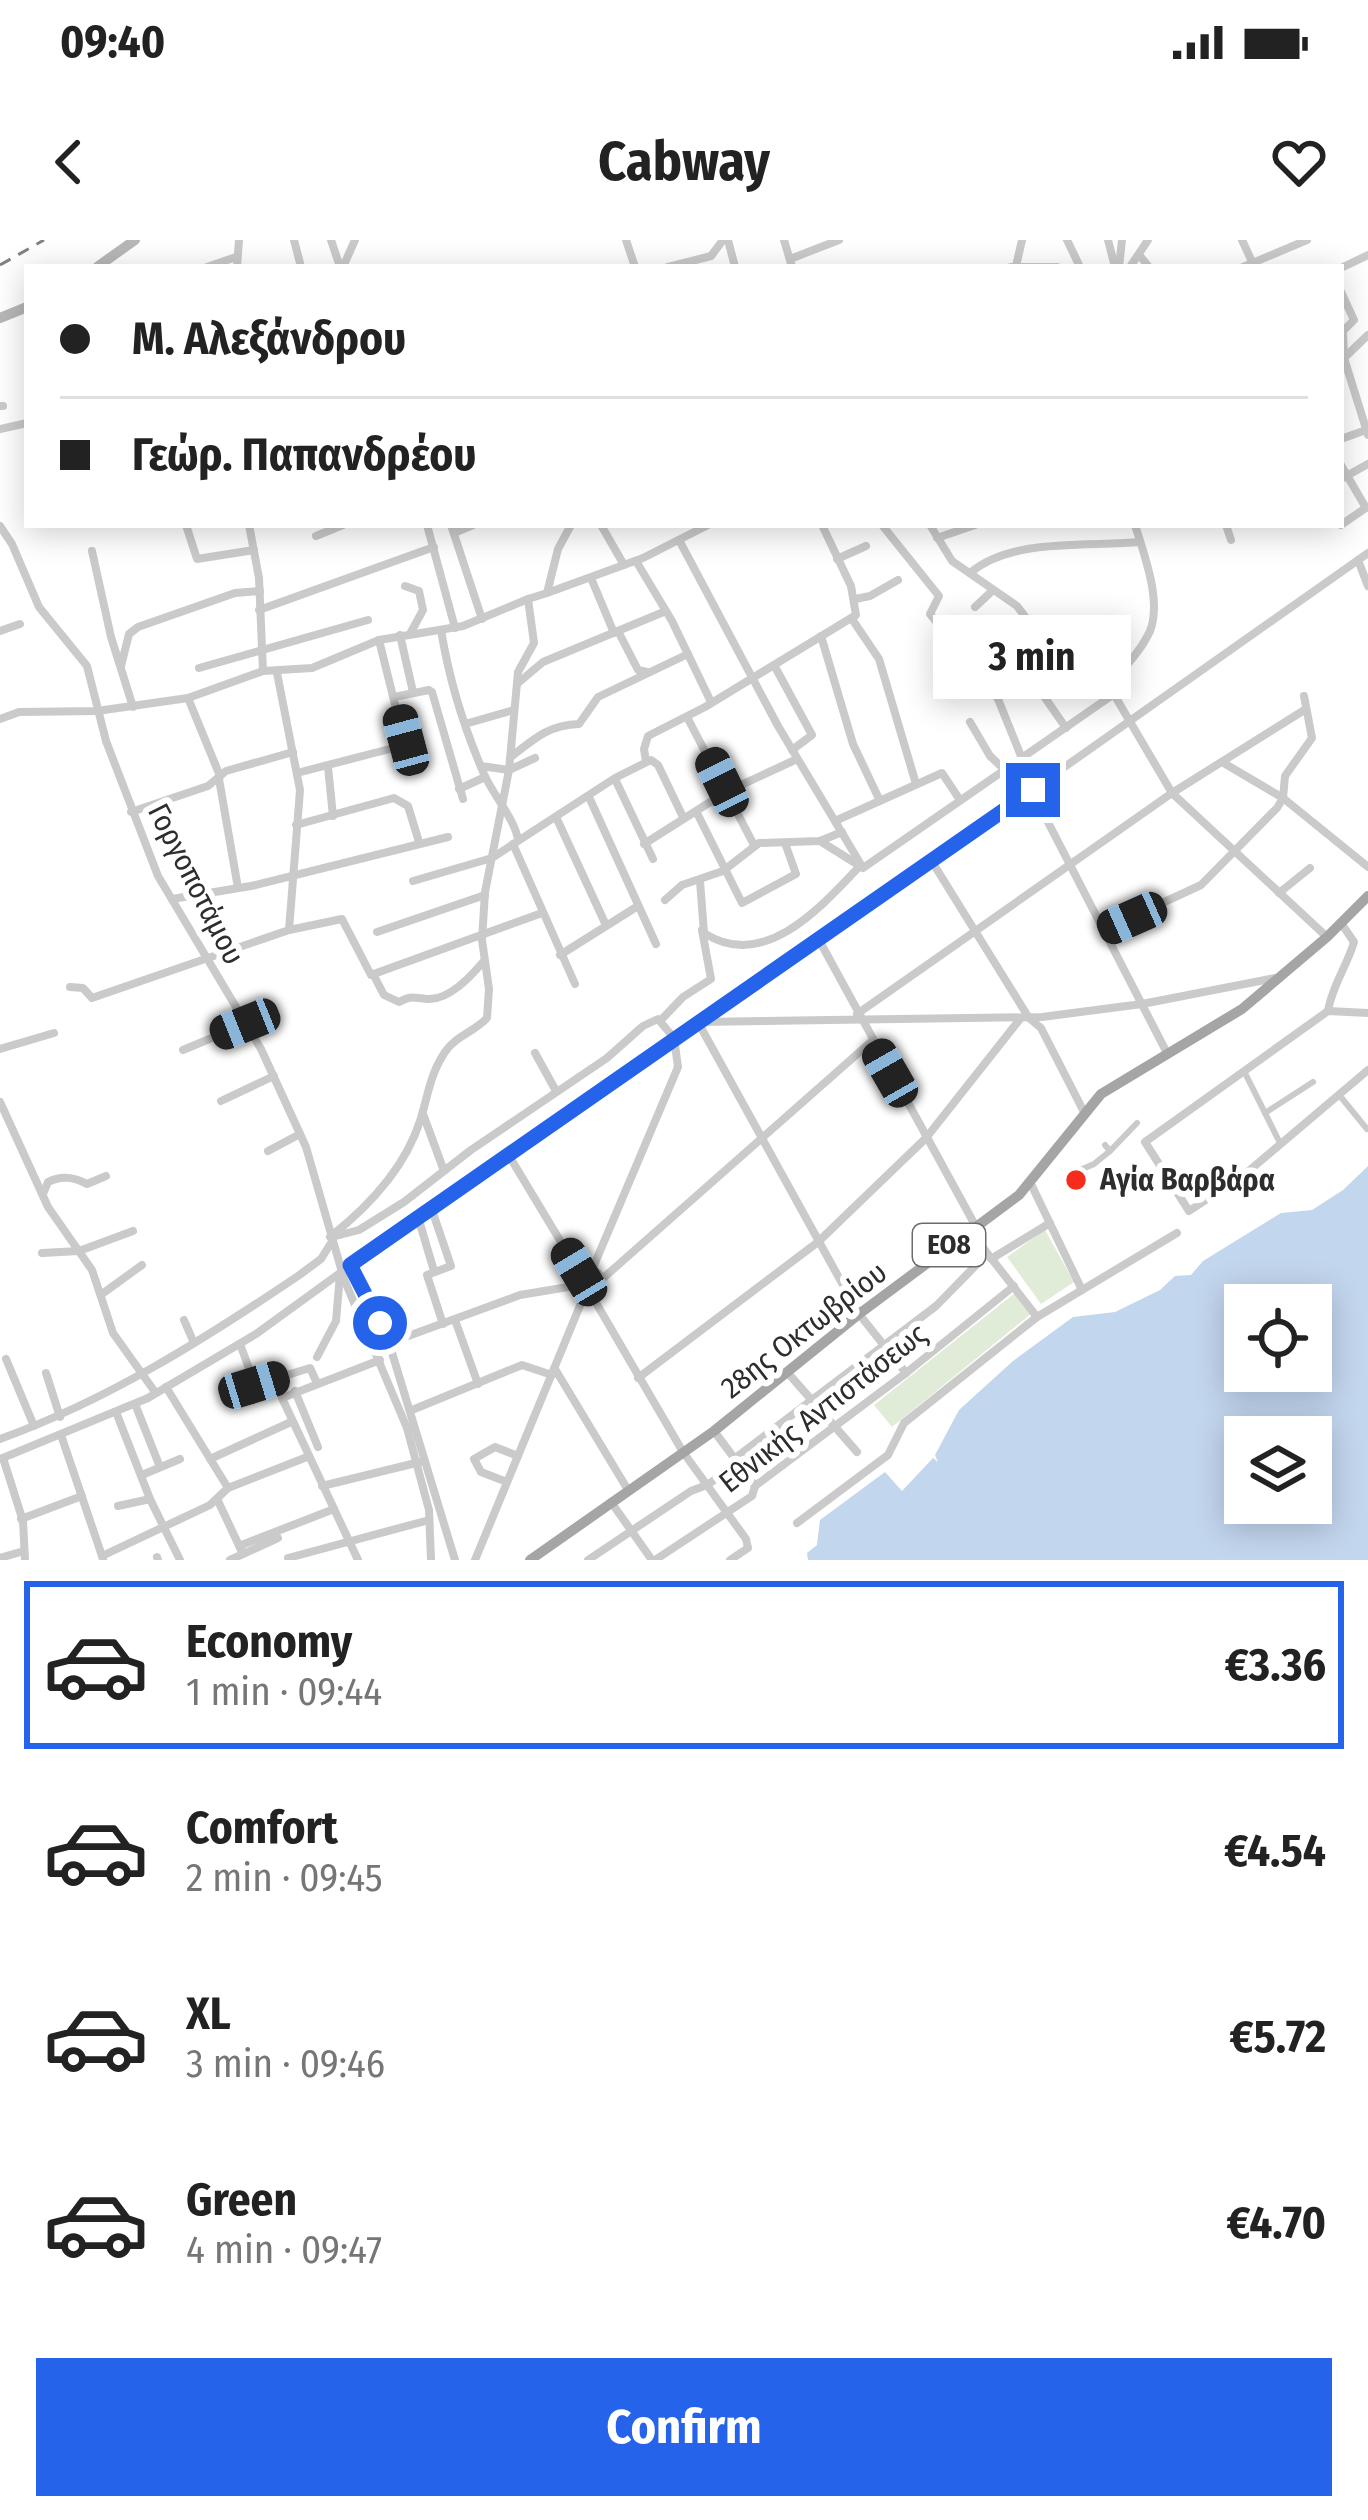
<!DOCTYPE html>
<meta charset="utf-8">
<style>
:root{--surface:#fff;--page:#f6f6f6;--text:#222;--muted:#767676;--line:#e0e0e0;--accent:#2563eb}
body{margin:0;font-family:"Fira Sans Condensed",sans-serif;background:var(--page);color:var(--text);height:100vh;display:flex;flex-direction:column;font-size:45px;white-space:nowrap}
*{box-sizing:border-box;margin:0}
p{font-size:39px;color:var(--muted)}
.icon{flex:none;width:66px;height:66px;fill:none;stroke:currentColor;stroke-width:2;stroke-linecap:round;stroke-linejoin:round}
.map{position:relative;height:1320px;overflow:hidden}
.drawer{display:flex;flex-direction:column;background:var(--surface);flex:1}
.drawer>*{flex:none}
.banner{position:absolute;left:24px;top:24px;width:1320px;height:264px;border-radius:0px;box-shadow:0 6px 30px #0003;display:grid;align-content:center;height:264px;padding:0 36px;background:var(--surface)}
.controls{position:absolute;left:1224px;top:1044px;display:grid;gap:24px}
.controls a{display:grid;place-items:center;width:108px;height:108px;border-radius:0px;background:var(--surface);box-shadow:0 6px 30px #0003;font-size:60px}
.end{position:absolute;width:54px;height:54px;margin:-27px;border:15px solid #2563eb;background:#fff;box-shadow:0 0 0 6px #fff}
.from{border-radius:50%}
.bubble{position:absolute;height:84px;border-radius:0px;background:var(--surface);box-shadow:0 6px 30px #0003;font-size:39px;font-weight:700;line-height:84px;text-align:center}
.car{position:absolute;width:36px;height:72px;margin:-36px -18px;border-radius:15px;box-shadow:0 0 9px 3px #0007;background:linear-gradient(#222 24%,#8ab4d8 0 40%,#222 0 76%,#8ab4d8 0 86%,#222 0)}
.banner b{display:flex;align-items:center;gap:42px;height:114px;font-size:45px}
.banner b+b{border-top:3px solid var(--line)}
.banner i{width:30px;height:30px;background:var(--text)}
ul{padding:21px 0 0;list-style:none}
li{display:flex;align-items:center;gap:36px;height:168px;margin:0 24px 18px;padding:0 12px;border:6px solid transparent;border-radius:0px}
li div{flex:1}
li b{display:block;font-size:45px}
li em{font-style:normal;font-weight:700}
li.selected{border-color:var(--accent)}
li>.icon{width:108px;height:108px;stroke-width:1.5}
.button{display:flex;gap:24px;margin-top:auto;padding:24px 36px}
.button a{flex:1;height:138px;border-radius:0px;background:var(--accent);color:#fff;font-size:48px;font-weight:700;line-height:138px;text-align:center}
.status{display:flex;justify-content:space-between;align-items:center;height:84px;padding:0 60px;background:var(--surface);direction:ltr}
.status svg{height:33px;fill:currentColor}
header{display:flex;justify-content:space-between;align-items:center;height:156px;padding:0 36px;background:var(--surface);font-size:54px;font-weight:700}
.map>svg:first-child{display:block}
.green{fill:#e0ecd8}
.water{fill:#c2d6ee;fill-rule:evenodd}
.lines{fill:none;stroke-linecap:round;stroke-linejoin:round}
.pedestrian{stroke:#cacaca;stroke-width:6}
.minor{stroke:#cacaca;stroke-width:8}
.secondary{stroke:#b7b7b7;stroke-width:10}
.primary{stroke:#a5a5a5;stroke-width:10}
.rail{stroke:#828282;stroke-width:3;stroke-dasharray:12 9;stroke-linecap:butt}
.route{stroke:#2563eb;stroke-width:15}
.poi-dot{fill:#f72c1c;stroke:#fff;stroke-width:4.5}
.labels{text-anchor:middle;stroke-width:12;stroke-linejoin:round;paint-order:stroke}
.shield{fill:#fff;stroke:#6c6c6c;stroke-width:3}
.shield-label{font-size:27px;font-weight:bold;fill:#2d2d2d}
.street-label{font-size:30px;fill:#2d2d2d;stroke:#fff}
.poi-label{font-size:30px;font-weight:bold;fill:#2d2d2d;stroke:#fff;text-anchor:start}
</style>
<div class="status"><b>09:40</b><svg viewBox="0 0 49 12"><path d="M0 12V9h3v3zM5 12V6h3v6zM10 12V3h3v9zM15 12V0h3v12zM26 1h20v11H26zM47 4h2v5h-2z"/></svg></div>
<header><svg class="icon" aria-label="back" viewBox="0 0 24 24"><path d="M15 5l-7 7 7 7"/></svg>Cabway<svg class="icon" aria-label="heart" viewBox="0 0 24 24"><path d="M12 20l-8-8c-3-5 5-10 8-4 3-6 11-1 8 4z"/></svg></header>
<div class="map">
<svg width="1368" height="1320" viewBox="0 0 1368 1320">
<rect width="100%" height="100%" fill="#fff"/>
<!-- green -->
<g class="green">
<path d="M1045,990L1074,1042L1041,1064L1007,1017Z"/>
<path d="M1015,1053L1032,1073L892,1187L874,1165Z"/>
</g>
<!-- water -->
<path class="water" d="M1368,926V1320H808L807,1313L817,1305L820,1280L885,1232L902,1251L933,1218L938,1222L935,1215L959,1170L1013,1121L1073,1077L1115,1072L1160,1050L1175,1036L1191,1035L1203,1021L1281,973L1312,970L1343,950ZM1245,1065H1311V1131H1245ZM1245,1197H1311V1263H1245Z"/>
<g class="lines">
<!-- pedestrian -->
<g class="pedestrian">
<path d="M1244,831L1280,903"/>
<path d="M1340,856L1367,889"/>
<path d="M1265,873L1313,842"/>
<path d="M1105,905L1110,911L1137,883"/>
<path d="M1071,934L1094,924L1110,911"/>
</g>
<!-- minor -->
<g class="minor">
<path d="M294,0L301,27"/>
<path d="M331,0L340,27"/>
<path d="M626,0L635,27"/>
<path d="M728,0L735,27"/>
<path d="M784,0L792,27"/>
<path d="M1067,0L1080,27"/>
<path d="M1108,0L1115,27"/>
<path d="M1242,0L1254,26"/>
<path d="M1140,16L1149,27"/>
<path d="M790,19L839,0"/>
<path d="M1016,26L1022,0"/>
<path d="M207,27L236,17"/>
<path d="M237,27L239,0"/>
<path d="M343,27L355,0"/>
<path d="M668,27L711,16L723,0"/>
<path d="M1011,27H1057"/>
<path d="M1119,27L1122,0"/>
<path d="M1130,27L1148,0"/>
<path d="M1243,27L1307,0"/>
<path d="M1341,28L1368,15"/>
<path d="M1341,52L1354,80L1343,91L1344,118L1368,195"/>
<path d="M1343,119L1368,95"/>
<path d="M0,166H3"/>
<path d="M0,189L27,183"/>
<path d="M1341,199L1366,190"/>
<path d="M1341,225L1366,268"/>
<path d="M1341,239L1368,224"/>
<path d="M186,285L197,319L254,310"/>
<path d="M249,285L259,338L263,431"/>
<path d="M427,285L455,388"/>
<path d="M451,285L482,379"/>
<path d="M601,285L624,325"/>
<path d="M882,285L939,356L930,374L998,459L1023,521"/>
<path d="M930,285L952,321L1017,366L1038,394L1109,446L1172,553L1327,697"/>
<path d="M1226,285L1231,300"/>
<path d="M1341,285L1367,267"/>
<path d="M0,286L12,304L39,367L87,426L106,501L158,636L261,809L306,907L344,1039L407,1188L429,1270L431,1320"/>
<path d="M454,293L473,285"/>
<path d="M316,296L343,285"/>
<path d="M937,298L975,285"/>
<path d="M679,300L778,486L863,628L1114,454"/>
<path d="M92,311L111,397L133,467"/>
<path d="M837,319L866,306"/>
<path d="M1358,320L1368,346"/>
<path d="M636,321L672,381L711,462"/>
<path d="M970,333C1012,297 1089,307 1140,302"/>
<path d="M591,338L614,393"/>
<path d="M405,346L419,351L423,370L411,392"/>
<path d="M547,353L643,318L708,285"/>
<path d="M855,359L870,356L898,340"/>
<path d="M975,367L991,352"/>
<path d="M259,370L434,307"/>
<path d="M852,379L879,419L916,544"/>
<path d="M441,390C449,439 464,488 484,534C493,555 515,579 518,600"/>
<path d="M0,391L20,384"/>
<path d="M618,391L638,430L647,432"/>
<path d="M400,395L413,452"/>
<path d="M821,396L853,504L880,561"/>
<path d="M999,409L1025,429L1066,488"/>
<path d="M774,425L812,495L792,510"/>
<path d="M121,426L129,394L138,387L235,353L260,351"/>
<path d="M199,428L368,380"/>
<path d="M518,443L543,422L666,371"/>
<path d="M1109,446C1123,429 1141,411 1150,391C1162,361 1144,314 1135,285"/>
<path d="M394,457L429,450L432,452L463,559"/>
<path d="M188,458L220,536"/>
<path d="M687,477L754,605"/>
<path d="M0,479L19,472L97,471L188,458L263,431L312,428L379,400L463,386L528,359"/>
<path d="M970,482L990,516L1007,532"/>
<path d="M465,484L514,470"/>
<path d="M512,516C535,498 549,485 579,484L598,457L688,414"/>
<path d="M646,521L644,509L648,496L705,467L856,375L851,346L822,285"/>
<path d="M1222,522L1283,558L1368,627"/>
<path d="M1018,524L1167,813"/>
<path d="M481,526L509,530L535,518"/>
<path d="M328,527L333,576"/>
<path d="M297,533L405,505L379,400"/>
<path d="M219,539L238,648"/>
<path d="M615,539L653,619"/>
<path d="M459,549L485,537"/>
<path d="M589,557L656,704"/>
<path d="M696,571L742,663L796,634L785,603"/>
<path d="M131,572L208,546L226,531L293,512"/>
<path d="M556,577L605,683"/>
<path d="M835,581L942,533L960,560"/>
<path d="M296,585L394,558L408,566L419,602"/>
<path d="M513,604L575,744"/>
<path d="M644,604L726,552L797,519"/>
<path d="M931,620L1029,778L1041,788L1084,872"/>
<path d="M413,641L492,618L615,538L651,520L658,525L683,577"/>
<path d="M700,641L704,693C764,732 821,667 860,626L820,601"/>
<path d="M1279,653L1310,628"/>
<path d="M172,659L251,646L448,597"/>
<path d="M665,660L682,645L723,631L759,603L820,601L842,592"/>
<path d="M289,690L342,679L371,735L542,673"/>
<path d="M1104,690L1201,645L1277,568L1283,558L1285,536L1312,498L1304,456"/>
<path d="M377,692L485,655"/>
<path d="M819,700L975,985"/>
<path d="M560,715L638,666"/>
<path d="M373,734L384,755L399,762C412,755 413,758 427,759C449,761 472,735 484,721"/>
<path d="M70,747L83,748L92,758L289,690L300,550L277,433"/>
<path d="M1328,771C1332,746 1347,726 1354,702L1341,683"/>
<path d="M1368,773L1328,771L1145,902L1189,971L1244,935L1368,830"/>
<path d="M857,774L1172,553L1306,469"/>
<path d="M661,780L683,757L711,739L702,690"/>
<path d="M699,782L1042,777L1142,764L1275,738"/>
<path d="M699,784L859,1074L906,1133"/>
<path d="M0,809L54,793"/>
<path d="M183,810L245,784"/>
<path d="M535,813L556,851"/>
<path d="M221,861L274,836"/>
<path d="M0,862L48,967L92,1030L113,1093L155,1152"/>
<path d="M423,874L444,931"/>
<path d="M268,911L300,894"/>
<path d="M508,914L579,1032"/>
<path d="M1031,944L1082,1050"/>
<path d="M43,954L48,942C62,935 74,937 87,944L106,936"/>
<path d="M431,967L451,1026L427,1035L443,1084"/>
<path d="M418,977L434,1031"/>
<path d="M970,991L1037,1077"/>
<path d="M330,997C368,967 405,928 420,881C428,856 430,834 445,812C457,795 474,792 487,778L489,749L482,700L485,652L509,530L518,432L534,403L528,359L547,353L558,309L571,285"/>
<path d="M332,997L359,990L404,962L471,910L607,818L643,786L658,779L674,798L678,827L592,1030"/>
<path d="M42,1013L79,1011L133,991"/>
<path d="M991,1019L1050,983"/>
<path d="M349,1025L389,1103L455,1320"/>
<circle cx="588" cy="1043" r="14"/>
<path d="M601,1040L872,801"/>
<path d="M102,1054L142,1025"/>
<path d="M592,1056L683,1212L746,1299L748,1308L730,1320"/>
<path d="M184,1080L194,1103"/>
<path d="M455,1080L478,1144"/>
<path d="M389,1103L520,1055L574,1046"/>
<path d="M240,1104L255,1145L310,1128L317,1143"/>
<path d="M317,1117L336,1081L340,1034"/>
<path d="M6,1119L34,1186"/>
<path d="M555,1129L628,1250"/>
<path d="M46,1133L60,1177"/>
<path d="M788,1133L857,1212"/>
<path d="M638,1138L818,1002L926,898L1020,779"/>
<path d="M166,1147L228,1248"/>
<path d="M295,1151L318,1207"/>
<path d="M135,1164L160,1227"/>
<path d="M412,1170L522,1125L552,1135"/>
<path d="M116,1172L150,1259L180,1320"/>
<path d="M714,1191L755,1246"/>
<path d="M61,1195L103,1319"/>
<path d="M0,1199C108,1160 203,1100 298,1036L321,1019L331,1003"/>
<path d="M3,1218L23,1281L25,1320"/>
<path d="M0,1219L148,1158L256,1094L431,967L805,710L1368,313"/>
<path d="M210,1219L291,1182"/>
<path d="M734,1219L936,1066L987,1014"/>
<path d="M142,1235L180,1219"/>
<path d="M507,1242L481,1232L474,1219L495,1207L518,1216"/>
<path d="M322,1246L420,1222"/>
<path d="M218,1261L243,1314"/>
<path d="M611,1262L652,1320"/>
<path d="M118,1266L150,1259"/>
<path d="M21,1279L82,1256"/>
<path d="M797,1283L888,1215L904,1183L1037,1077L1177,993"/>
<path d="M239,1306L334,1269"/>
<path d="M102,1316L210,1265L228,1248L307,1217"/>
<path d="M157,1317L158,1320"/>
<path d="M0,1318L24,1311"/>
<path d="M288,1318L429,1280"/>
<path d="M230,1320L278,1298"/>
<path d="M358,1320L282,1158L380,1120"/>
<path d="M475,1320L584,1056"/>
<path d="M588,1320L691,1251L707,1245L738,1224"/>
<path d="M655,1320L752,1256L755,1246L906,1133L1014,1046"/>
</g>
<!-- secondary -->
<g class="secondary">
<path d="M97,27L135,0"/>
<path d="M0,78L27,67"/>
</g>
<!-- primary -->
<path class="primary" d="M530,1320L714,1191L859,1074L1019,955L1101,854L1242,769L1327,697L1368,656"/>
<!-- rail -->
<path class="rail" d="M0,25L44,0"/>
</g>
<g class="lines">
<!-- route -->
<path class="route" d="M380,1083L350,1025L1033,550"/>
</g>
<!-- markers -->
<circle class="poi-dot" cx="1076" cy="940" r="12"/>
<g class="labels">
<!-- shield labels -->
<rect class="shield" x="913" y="984" width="72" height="42" rx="9"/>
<g class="shield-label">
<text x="949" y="1014">ΕΟ8</text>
</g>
<!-- street labels -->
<g class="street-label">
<text transform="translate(196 644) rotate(63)" y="10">Γοργοποτάμου</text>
<text transform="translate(804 1090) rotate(-38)" y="10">28ης Οκτωβρίου</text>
<text transform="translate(823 1168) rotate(-38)" y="10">Εθνικής Αντιστάσεως</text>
</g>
<!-- poi labels -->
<g class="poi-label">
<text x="1100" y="950">Αγία Βαρβάρα</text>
</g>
</g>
</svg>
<div class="controls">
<a><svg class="icon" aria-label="locate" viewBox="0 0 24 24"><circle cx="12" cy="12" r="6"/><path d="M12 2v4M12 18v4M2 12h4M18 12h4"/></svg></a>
<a><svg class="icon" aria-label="layers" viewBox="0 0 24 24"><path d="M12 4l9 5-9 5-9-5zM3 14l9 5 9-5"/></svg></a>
</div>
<i class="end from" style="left:380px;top:1083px"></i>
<i class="end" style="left:1033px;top:550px"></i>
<div class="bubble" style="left:933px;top:375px;width:198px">3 min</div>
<i class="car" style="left:406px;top:500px;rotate:345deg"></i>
<i class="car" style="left:722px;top:542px;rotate:334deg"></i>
<i class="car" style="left:1132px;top:678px;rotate:246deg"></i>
<i class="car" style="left:245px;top:784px;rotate:248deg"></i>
<i class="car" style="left:890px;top:833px;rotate:330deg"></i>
<i class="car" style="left:579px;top:1032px;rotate:329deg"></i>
<i class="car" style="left:254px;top:1145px;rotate:73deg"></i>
<div class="banner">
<b><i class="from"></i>Μ. Αλεξάνδρου</b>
<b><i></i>Γεώρ. Παπανδρέου</b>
</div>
</div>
<section class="drawer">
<ul>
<li class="selected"><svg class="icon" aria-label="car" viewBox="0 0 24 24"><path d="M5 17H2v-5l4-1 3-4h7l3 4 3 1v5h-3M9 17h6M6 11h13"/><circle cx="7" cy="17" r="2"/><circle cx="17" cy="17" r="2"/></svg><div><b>Economy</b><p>1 min · 09:44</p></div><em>€3.36</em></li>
<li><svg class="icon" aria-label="car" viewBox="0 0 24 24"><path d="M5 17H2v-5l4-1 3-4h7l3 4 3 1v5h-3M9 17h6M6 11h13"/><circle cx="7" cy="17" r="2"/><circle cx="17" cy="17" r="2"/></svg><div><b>Comfort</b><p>2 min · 09:45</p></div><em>€4.54</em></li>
<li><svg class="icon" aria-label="car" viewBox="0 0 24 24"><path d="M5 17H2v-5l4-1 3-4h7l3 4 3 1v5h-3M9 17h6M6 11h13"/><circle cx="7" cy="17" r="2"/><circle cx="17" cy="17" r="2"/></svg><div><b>XL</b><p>3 min · 09:46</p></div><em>€5.72</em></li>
<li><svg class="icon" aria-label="car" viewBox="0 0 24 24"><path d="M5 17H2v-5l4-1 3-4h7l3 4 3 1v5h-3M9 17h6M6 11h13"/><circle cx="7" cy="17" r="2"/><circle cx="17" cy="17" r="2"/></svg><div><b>Green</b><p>4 min · 09:47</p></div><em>€4.70</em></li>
</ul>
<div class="button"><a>Confirm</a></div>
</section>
